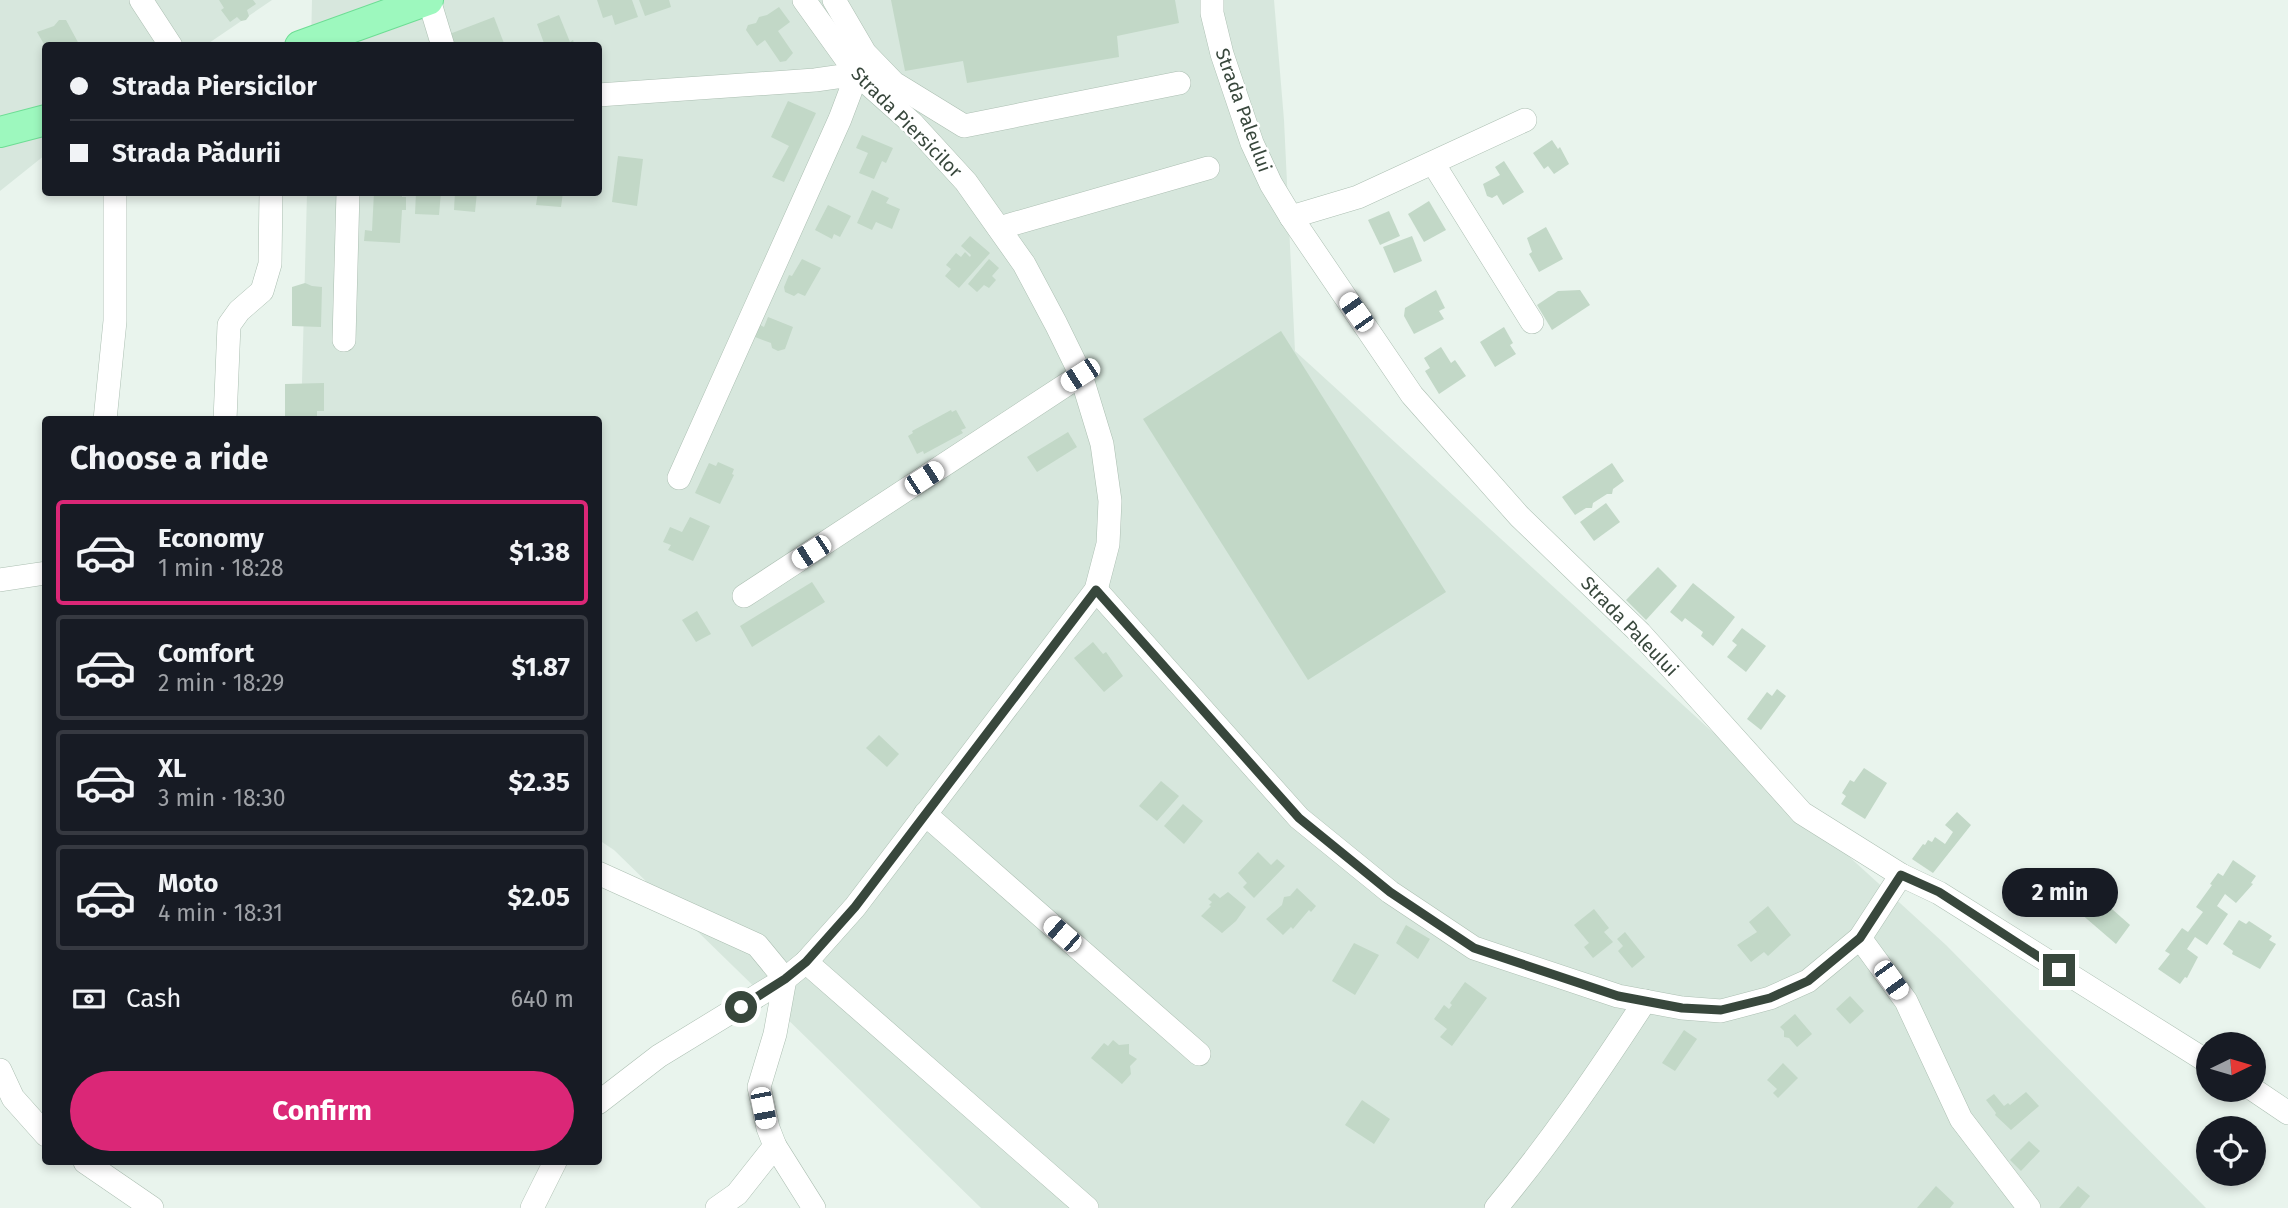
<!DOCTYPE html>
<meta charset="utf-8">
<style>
:root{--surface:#171b24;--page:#20242c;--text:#f1f3f6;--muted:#9ea1a6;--line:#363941;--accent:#db2777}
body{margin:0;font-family:"Fira Sans",sans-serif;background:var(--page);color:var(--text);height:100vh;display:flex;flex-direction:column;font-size:26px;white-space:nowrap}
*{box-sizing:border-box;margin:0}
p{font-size:23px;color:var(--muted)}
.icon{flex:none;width:38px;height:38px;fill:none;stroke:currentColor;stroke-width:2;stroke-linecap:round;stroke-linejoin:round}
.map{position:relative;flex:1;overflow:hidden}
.side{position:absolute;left:42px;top:416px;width:560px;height:749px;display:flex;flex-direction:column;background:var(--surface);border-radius:7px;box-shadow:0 4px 10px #0003}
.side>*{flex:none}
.guide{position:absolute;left:42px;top:42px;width:560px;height:154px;border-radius:7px;box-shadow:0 4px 10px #0003;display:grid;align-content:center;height:154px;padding:0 28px;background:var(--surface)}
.needle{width:46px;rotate:85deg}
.controls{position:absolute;left:2196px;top:1032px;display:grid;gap:14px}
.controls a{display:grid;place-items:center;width:70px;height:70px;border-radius:50%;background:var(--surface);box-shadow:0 4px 10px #0003;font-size:35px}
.end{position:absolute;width:32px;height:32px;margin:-16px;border:9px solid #38473c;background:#fff;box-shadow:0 0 0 4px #fff}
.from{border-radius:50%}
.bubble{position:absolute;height:49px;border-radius:24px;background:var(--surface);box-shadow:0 4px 10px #0003;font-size:23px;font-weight:700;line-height:49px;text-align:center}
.car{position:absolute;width:21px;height:42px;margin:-21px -10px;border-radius:9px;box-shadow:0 0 5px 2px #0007;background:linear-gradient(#fff 24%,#345 0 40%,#fff 0 76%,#345 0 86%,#fff 0)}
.guide b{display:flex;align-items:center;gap:24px;height:66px;font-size:26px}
.guide b+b{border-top:2px solid var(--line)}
.guide i{width:18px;height:18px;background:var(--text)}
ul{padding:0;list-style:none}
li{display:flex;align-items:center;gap:21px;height:105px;margin:0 14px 10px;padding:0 14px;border:4px solid var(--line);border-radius:7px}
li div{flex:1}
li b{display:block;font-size:26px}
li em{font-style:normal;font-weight:700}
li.current{border-color:var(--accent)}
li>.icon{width:63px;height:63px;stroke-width:1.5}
h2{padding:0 28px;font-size:32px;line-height:84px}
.pay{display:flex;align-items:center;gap:18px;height:77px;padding:0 28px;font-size:26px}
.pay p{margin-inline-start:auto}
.cta{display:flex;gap:14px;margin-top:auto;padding:14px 28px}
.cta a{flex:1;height:80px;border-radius:42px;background:var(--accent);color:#fff;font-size:28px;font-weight:700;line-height:80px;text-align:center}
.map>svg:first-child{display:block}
.residential{fill:#d7e7dd}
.building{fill:#c2d8c7}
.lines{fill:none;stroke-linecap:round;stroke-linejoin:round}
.minor-casing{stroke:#acbfb2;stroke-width:24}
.major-casing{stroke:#6ddd94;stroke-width:32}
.minor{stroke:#fff;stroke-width:23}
.major{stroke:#9df8be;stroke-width:30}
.route{stroke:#38473c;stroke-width:9}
.labels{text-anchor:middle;stroke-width:5;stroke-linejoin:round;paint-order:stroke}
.street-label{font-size:19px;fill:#38473c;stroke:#fff}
</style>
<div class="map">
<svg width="2288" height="1208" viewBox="0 0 2288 1208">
<rect width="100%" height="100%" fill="#e9f4ed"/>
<!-- residential -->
<g class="residential">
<path d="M0,0H272L206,45L46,46L45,155L0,191Z"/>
<path d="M312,0H1274L1284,120L1295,351L1946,945L2206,1208H981L614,850L599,840L598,420H301L307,193L598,192V46L311,45Z"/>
</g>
<!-- building -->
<g class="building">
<path d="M219,0H253L256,4L247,10L249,16L246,20L241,21L237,17L230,22L221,10L224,8Z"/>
<path d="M597,0H632L638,17L615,25L612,15L603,18Z"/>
<path d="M639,0H669L671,7L645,16Z"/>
<path d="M891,0H1175L1179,23L1117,36L1119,57L967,83L963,61L905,71Z"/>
<path d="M779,7L790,22L778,31L793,53L786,61L780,62L765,40L757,46L746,30L748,25L756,23L759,17L767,15Z"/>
<path d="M559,15L570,42L573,40L575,46H545L537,24Z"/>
<path d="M494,17L505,46H451L447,35Z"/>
<path d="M59,20H66L80,46H45L37,32L54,26Z"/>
<path d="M788,101L816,113L784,182L772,177L789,146L771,137Z"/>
<path d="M862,135L893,148L886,163L882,161L874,179L859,173L868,153L856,148Z"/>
<path d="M1552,140L1558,149L1560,147L1569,164L1554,174L1548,166L1544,169L1533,153Z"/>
<path d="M618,156L643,159L637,206L612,202Z"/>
<path d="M1504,161L1524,192L1503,205L1497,195L1492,198L1487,196L1483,184L1500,175L1495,167Z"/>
<path d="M872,190L889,198L886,203L900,209L892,229L876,222L872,230L857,223Z"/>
<path d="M374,192H402V197H406V210H402L400,243L364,241L365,230L372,231Z"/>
<path d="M416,192H441L439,215L415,214Z"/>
<path d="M455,192H477L475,212L454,210Z"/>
<path d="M538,192H563L561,207L536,205Z"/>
<path d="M1429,201L1446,230L1424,242L1408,214Z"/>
<path d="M828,205L851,216L840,237L834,234L832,239L815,230Z"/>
<path d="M1389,211L1400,236L1380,245L1368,220Z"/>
<path d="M1546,227L1563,259L1539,272L1529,254L1532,252L1527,238Z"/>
<path d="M970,236L990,253L959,288L945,276L951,269L946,265L956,253L961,257L965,252L970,257L971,255L961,246Z"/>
<path d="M1412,236L1422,261L1394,273L1383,247Z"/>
<path d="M802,259L821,268L805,296L798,293L794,296L785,292L784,287L789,275L792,276Z"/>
<path d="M989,259L999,268L992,276L996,280L989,288L984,285L977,292L968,284Z"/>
<path d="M305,283L312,286L322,287L321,327L292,326V287Z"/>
<path d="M1436,290L1445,308L1439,311L1444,319L1414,334L1404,316L1405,308Z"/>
<path d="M1580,290L1590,305L1552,330L1537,305L1558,291Z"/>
<path d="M768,317L793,327L785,349L778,351L772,348L771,343L755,337L760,325L764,327Z"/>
<path d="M1504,327L1513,343L1510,345L1516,354L1495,367L1480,342Z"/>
<path d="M1281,331L1446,592L1308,680L1143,419Z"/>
<path d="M1441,347L1451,363L1455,360L1466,376L1439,394L1425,371L1430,368L1424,358Z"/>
<path d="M324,383V411H317V420H285V384Z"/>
<path d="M951,410L952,412L956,410L966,428L961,430L963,433L924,454L923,451L917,454L908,436L913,433L912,431Z"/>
<path d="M1068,432L1077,447L1037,472L1027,457Z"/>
<path d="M718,462L734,469L732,474L734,475L720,504L695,493L709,463L716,466Z"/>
<path d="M1612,463L1624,481L1613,489L1612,494H1607L1593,503L1592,508H1586L1575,515L1562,497Z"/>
<path d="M1606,503L1620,522L1594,541L1580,522Z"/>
<path d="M690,517L710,526L693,561L668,550L671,545L663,542L670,527L682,532Z"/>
<path d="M1658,567L1677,586L1646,620L1626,600Z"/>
<path d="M812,582L825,602L752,647L740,626Z"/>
<path d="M1693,583L1735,617L1713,646L1701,636L1703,632L1685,618L1682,622L1670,612Z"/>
<path d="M697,611L711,634L696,642L682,620Z"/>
<path d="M1742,628L1766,646L1746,672L1727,657L1737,645L1732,641Z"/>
<path d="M1093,642L1103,654L1106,652L1123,676L1104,692L1074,658Z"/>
<path d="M1777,689L1786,696L1761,730L1747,719L1767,692L1772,696Z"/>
<path d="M879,735L899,754L887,767L866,748Z"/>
<path d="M1864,768L1887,783L1865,819L1841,804L1846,796L1842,793L1850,780L1854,782Z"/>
<path d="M1161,781L1179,796L1157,821L1139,806Z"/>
<path d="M1183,804L1203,821L1184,844L1164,826Z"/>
<path d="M1957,812L1971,825L1933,873L1912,859L1923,844L1925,845L1928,840L1932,842L1935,837L1945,844L1953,832L1945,825Z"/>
<path d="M1258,852L1271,865L1277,859L1285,866L1254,898L1243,887L1247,883L1238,873Z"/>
<path d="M2233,860L2256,876L2251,883L2253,884L2236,903L2225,894L2217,906L2228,914L2207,945L2195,937L2187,949L2198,957L2187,978L2185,977L2180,984L2158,969L2170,954L2165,951L2182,928L2188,932L2203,912L2196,907L2212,885L2210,884L2218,873L2223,876Z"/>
<path d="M1297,888L1316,906L1311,912L1309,910L1293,929L1291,927L1283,935L1266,919L1282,905L1284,897L1290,896Z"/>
<path d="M1228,892L1246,907L1236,921L1222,933L1201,916L1211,906L1209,905L1212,902L1208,899L1214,893L1220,898Z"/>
<path d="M2095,894L2130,925L2116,944L2080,913Z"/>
<path d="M1768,906L1791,935L1768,956L1764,952L1751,962L1737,945L1757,932L1749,922Z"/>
<path d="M1594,909L1609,928L1604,932L1613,942L1593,958L1584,947L1589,943L1574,925Z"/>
<path d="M2239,920L2246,924L2249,921L2272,936L2269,940L2276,944L2260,969L2232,954L2233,951L2223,944Z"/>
<path d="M1406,925L1430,939L1418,959L1396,943Z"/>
<path d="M1625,932L1645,957L1632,968L1618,951L1623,946L1617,939Z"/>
<path d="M1354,943L1379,955L1355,995L1332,981Z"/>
<path d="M1465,982L1487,998L1452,1046L1440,1037L1447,1029L1434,1019L1444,1005L1449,1009L1452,1005L1450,1003Z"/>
<path d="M1850,996L1864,1011L1850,1024L1836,1009Z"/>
<path d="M1795,1014L1812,1034L1797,1047L1789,1038L1784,1037V1031L1780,1027Z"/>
<path d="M1684,1030L1697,1039L1675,1071L1662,1063Z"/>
<path d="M1113,1040L1119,1045L1129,1044V1054L1137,1059L1130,1066L1131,1074L1122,1084L1091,1058L1104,1043L1108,1046Z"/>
<path d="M1783,1063L1798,1078L1778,1098L1773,1093L1777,1089L1767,1080Z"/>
<path d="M2026,1092L2039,1106L2011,1130L1995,1115L1996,1113L1986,1100L1994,1094L2004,1106L2008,1103L2010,1105Z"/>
<path d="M1362,1100L1390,1119L1374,1144L1345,1125Z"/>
<path d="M2029,1141L2040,1151L2021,1171L2010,1160Z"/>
<path d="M1936,1186L1954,1203L1950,1208H1917Z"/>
<path d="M2078,1186L2090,1196L2080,1208H2059Z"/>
</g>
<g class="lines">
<!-- minor casing -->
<g class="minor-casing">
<g id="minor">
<path d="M141,0L171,46"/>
<path d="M429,0L443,46"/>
<path d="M834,0L865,53L894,83L964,126L1179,83"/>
<path d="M1212,0V13L1222,54L1252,143L1271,184L1291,217L1412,395L1519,516L1640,633L1802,813L1901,875L1939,893L2208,1062"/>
<path d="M598,95L815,80L857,74L840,119L679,478"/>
<path d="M1433,163L1532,322"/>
<path d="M1291,217L1358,197L1525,120"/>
<path d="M999,228L1208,168"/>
<path d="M344,340L348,192"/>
<path d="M105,420L115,321V192"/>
<path d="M225,420L229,325L239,311L262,291L270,264L271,192"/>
<path d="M0,580L46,573"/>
<path d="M1096,590L1299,818L1390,892L1474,948L1618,996L1682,1008L1721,1011L1770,998L1808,981L1860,938"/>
<path d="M744,596L1081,375"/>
<path d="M925,814L1199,1054"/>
<path d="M598,873L757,945L785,979L775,1034L759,1087L768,1128L775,1146L814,1208"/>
<path d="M1901,875L1860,938L1906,1001L1961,1119L2029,1208"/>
<path d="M806,962L1087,1208"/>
<path d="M0,1070L13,1098L46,1135"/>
<path d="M2254,1090L2288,1113"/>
<path d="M598,1103L659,1056L785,979L806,962L855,907L1096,590L1108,544L1110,501L1102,444L1081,375L1056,324L1024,264L966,182L912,123L857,74L804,0"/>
<path d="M85,1162L152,1208"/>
<path d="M532,1208L555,1162"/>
<path d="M717,1208L737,1194L775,1146"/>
<path d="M1496,1208C1551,1142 1598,1073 1645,1001"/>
</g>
</g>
<!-- major casing -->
<g class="major-casing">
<g id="major">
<path d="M300,46L428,0"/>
<path d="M0,132L46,120"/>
</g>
</g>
<!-- minor -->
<use href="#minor" class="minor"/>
<!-- major -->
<use href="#major" class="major"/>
</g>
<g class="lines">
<!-- route -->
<path class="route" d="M741,1007L785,979L806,962L855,907L1096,590L1299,818L1390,892L1474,948L1618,996L1682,1008L1721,1010L1770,998L1808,981L1860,938L1901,875L1939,892L2059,970"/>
</g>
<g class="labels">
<!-- street labels -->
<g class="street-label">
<text transform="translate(1244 110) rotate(70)" y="7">Strada Paleului</text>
<text transform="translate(907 122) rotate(45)" y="7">Strada Piersicilor</text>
<text transform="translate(1630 626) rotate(46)" y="7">Strada Paleului</text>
</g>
</g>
</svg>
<div class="controls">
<a><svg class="needle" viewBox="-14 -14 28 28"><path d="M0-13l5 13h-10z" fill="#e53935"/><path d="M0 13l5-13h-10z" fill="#9ea1a6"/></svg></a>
<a><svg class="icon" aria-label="locate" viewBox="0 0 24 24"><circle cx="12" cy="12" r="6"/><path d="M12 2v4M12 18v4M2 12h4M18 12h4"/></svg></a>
</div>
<i class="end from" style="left:741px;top:1007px"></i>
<i class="end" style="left:2059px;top:970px"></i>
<div class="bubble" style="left:2002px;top:868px;width:116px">2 min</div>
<i class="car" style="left:1356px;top:312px;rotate:325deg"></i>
<i class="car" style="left:1080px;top:375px;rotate:237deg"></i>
<i class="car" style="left:924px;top:478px;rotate:57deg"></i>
<i class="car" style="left:811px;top:552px;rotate:237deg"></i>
<i class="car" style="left:1062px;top:934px;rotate:311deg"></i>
<i class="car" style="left:1891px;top:980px;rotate:144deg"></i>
<i class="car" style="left:763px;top:1108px;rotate:169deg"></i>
<div class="guide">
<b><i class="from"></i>Strada Piersicilor</b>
<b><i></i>Strada Pădurii</b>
</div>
<section class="side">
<h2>Choose a ride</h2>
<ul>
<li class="current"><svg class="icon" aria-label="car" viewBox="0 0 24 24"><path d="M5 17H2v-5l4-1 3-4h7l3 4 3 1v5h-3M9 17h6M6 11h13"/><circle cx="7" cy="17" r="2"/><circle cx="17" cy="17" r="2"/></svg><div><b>Economy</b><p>1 min · 18:28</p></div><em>$1.38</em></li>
<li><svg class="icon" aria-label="car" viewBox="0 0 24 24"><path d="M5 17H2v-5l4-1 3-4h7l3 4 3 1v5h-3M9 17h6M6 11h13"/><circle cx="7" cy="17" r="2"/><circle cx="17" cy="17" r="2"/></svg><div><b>Comfort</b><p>2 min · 18:29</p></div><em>$1.87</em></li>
<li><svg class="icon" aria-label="car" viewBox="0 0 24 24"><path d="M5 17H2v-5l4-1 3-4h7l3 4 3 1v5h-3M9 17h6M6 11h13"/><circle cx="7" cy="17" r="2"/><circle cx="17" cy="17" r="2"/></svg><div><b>XL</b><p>3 min · 18:30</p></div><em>$2.35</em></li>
<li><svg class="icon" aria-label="car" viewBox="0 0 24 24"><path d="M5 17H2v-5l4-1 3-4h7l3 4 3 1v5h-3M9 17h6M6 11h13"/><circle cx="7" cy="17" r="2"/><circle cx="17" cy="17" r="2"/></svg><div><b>Moto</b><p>4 min · 18:31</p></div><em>$2.05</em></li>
</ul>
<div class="pay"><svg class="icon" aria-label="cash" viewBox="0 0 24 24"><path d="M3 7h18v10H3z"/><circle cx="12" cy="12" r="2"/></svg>Cash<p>640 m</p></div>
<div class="cta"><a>Confirm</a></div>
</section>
</div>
